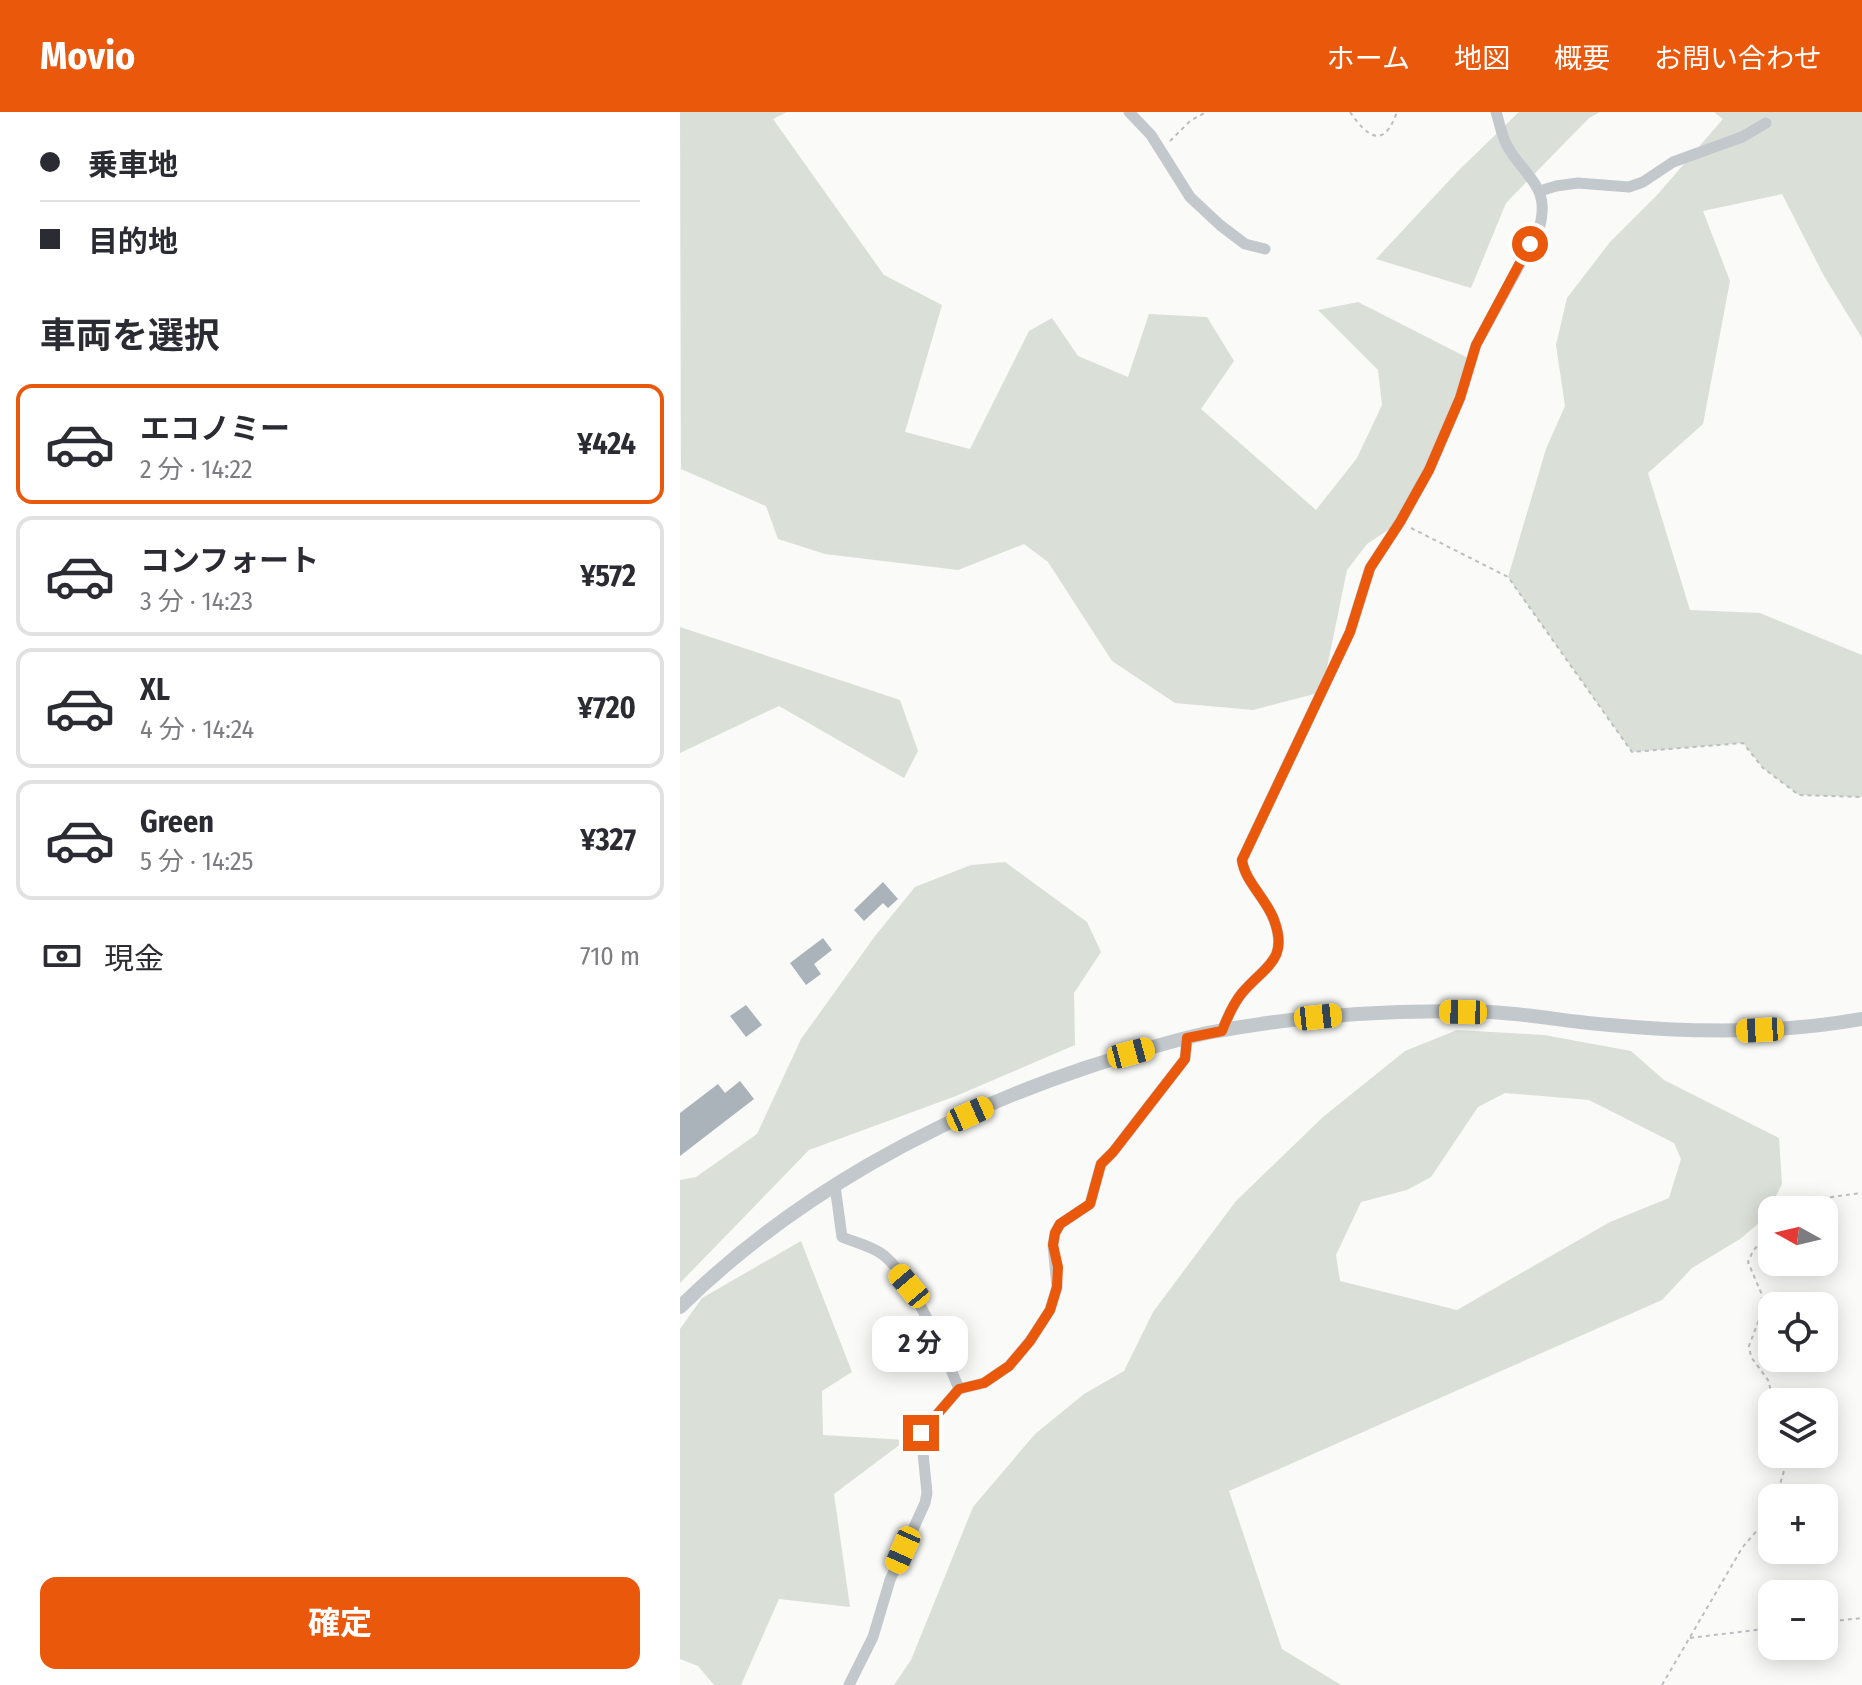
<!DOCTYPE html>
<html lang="ja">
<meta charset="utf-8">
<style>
:root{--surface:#fff;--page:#f7f7f7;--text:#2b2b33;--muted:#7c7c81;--line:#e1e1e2;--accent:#ea580c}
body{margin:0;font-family:"Fira Sans Condensed","Noto Sans JP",sans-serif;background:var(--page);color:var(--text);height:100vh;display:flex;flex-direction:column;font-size:30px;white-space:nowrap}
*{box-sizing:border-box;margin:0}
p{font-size:26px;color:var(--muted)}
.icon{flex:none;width:44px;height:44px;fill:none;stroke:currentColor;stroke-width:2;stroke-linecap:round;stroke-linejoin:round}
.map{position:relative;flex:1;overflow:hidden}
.sheet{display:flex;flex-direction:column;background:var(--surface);width:680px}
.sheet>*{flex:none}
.hud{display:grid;align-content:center;height:176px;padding:0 40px;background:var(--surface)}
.needle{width:52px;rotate:278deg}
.tools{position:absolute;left:1078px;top:1084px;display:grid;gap:16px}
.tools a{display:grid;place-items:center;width:80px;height:80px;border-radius:16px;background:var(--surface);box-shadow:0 4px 20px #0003;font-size:40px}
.end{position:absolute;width:36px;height:36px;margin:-18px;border:10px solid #ea580c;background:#fff;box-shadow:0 0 0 4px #fff}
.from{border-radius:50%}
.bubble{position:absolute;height:56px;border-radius:16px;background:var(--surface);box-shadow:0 4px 20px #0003;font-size:26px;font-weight:700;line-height:56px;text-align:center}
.car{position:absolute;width:24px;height:48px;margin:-24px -12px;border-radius:10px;box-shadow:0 0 6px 2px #0007;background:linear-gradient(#f5c518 24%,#345 0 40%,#f5c518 0 76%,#345 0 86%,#f5c518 0)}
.hud b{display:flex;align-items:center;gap:28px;height:76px;font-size:30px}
.hud b+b{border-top:2px solid var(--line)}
.hud i{width:20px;height:20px;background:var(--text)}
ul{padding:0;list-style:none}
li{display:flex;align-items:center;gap:24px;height:120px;margin:0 16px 12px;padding:0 24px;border:4px solid var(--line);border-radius:16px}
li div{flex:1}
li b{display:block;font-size:30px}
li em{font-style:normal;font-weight:700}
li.on{border-color:var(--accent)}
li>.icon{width:72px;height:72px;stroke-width:1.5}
h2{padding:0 40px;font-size:36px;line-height:96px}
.pay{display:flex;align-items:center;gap:20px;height:88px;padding:0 40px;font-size:30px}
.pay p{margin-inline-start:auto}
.action{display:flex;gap:16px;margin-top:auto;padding:16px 40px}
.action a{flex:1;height:92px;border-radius:16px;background:var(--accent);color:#fff;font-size:32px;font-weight:700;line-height:92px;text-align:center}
header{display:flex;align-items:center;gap:48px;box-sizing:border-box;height:112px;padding:0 40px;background:var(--accent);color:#fff}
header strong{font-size:38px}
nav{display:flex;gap:44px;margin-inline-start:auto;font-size:28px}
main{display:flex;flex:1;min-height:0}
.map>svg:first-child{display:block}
.green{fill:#dadfd7;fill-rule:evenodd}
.building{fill:#aab3b9}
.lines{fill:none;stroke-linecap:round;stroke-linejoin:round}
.path{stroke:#bbbfc2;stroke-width:2;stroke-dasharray:4 4;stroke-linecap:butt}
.minor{stroke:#c3c8cc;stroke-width:11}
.tertiary{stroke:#c3c8cc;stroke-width:14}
.route{stroke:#ea580c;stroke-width:10}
</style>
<header>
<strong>Movio</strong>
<nav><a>ホーム</a><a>地図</a><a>概要</a><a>お問い合わせ</a></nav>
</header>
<main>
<section class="sheet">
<div class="hud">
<b><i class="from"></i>乗車地</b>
<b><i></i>目的地</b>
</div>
<h2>車両を選択</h2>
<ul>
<li class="on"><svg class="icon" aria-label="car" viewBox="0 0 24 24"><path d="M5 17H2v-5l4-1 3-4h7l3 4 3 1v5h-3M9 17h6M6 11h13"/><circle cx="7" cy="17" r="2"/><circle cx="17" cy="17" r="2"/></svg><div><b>エコノミー</b><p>2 分 · 14:22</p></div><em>¥424</em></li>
<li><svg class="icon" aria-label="car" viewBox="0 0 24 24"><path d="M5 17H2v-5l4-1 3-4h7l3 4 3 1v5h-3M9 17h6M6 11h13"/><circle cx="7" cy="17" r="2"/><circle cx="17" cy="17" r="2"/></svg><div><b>コンフォート</b><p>3 分 · 14:23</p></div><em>¥572</em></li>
<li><svg class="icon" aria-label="car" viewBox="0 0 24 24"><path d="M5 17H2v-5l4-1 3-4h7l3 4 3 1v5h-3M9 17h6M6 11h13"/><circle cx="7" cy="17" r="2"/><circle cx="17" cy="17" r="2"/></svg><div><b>XL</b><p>4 分 · 14:24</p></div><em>¥720</em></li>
<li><svg class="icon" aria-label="car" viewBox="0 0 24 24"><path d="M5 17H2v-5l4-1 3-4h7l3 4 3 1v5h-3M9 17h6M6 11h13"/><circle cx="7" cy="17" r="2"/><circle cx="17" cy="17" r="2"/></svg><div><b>Green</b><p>5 分 · 14:25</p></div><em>¥327</em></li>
</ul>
<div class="pay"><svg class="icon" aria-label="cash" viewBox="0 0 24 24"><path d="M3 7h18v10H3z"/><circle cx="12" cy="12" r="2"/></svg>現金<p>710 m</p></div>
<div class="action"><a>確定</a></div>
</section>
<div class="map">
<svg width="1182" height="1573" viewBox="0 0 1182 1573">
<rect width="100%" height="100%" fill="#fafaf8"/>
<!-- green -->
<g class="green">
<path d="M0,0H107L93,7L204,163L262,193L225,320L290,337L349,219L372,206L398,244L448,265L469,202L527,205L554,249L521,297L636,398L677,346L702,293L698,258L638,198L678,190L792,248L720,410L687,432L667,458L642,580L573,598L495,591L432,549L368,450L344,432L278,458L145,442L98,427L86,394L1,357Z"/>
<path d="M839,0H920L909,6L826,91L791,176L696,147L779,58Z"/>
<path d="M1034,0H1182V226L1144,164L1102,82L1023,99L1050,169L1023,312L968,361L1010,498L1080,501L1182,543V685L1119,683L1083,656L1063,631L952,640L828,465L866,337L885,294L876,233L887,186L930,130L977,83L1043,7Z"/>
<path d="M0,515L220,588L238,639L224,666L99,594L0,641Z"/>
<path d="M325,750L407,810L421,840L394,881L395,933L276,984L129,1038L0,1171V1068L16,1065L77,1022L121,927L195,824L235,775L291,753Z"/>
<path d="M777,918L864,923L951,939L984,968L1099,1026L1102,1072L1085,1106L1060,1127L1012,1156L982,1188L549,1379L602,1537L661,1573H214L231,1548L293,1395L355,1322L404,1282L444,1259L473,1200L556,1089L643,1005L725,939ZM825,981L909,988L994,1031L1001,1047L989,1086L930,1110L777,1198L660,1169L656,1143L681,1090L727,1078L751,1065L798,995Z"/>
<path d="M121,1129L172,1260L142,1279L143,1323L226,1328L154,1382L170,1495L99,1487L61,1573H34L18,1554L0,1547V1217L22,1186Z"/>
</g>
<!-- building -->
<g class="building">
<path d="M203,770L218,787L208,796L203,791L184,809L174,798Z"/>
<path d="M143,826L152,838L134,852L141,862L126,873L110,851Z"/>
<path d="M66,893L82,913L66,925L50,904Z"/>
<path d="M60,969L74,987L0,1044V1001L38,972L45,981Z"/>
</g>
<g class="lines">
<!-- path -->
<g class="path">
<path d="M670,0C688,26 704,37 717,0"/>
<path d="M490,29L510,9L526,0"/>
<path d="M731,416L828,465L952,640L1063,631L1083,656L1119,683L1182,685"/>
<path d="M1106,1098L1113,1090L1182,1081"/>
<path d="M1092,1116L1073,1139L1068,1150L1082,1183L1081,1202L1069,1234L1071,1245L1088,1268L1094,1290"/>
<path d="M1096,1386L1109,1342"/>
<path d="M1144,1510L1182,1506"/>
<path d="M1010,1526L1092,1516"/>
<path d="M982,1573L1062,1436L1085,1409L1092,1395"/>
</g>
<!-- minor -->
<g class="minor">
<path d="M449,0L471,23L510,85L540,113L565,132L585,137"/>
<path d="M860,79L876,74L898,71L949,75L963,70L993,50L1062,25L1086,11"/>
<path d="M542,919C547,906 553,892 562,881C585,854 609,848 594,808C586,786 565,770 562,748L670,520L690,456L720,410L749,358L780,286L796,233L859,117C871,75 848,68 829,37C822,27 820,12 816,0"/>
<path d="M155,1074L162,1125C174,1130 191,1134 202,1142C230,1162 266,1244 279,1277"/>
<path d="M169,1573L193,1525L210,1468L245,1391L247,1381L241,1321L279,1277L304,1271L329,1254L350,1229L370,1198L377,1175L373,1133L375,1121L380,1112L410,1092L421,1052L433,1040L505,947L507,926"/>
</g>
<!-- tertiary -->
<path class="tertiary" d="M0,1195C113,1084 256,1006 405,956C445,943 486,930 527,921C620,903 715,897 810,900C850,902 890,910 930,913C1014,921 1099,922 1182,907"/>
</g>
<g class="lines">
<!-- route -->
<path class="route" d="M241,1321L279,1277L304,1271L329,1254L350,1229L370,1198L377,1175L378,1155L373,1133L375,1121L380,1112L410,1092L421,1052L433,1040L505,947L507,926L542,919C547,906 553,892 562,881C585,854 609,848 594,808C586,786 565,770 562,748L670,520L690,456L720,410L749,358L780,286L796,233L850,132"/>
</g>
</svg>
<div class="tools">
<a><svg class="needle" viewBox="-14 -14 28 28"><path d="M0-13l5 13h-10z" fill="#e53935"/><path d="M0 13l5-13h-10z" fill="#7c7c81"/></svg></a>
<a><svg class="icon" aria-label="locate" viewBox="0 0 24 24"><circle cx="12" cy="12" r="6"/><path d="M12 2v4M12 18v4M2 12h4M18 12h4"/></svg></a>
<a><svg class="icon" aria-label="layers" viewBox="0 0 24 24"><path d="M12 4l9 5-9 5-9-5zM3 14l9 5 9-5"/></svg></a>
<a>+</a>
<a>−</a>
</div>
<i class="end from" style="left:850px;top:132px"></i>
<i class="end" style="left:241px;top:1321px"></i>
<div class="bubble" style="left:192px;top:1204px;width:96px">2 分</div>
<i class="car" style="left:783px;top:900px;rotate:271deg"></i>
<i class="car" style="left:638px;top:905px;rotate:84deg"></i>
<i class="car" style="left:1080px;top:918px;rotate:267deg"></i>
<i class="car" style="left:451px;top:941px;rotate:75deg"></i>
<i class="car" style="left:290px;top:1002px;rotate:66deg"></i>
<i class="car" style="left:229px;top:1174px;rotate:320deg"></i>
<i class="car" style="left:223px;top:1438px;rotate:204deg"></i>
</div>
</main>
